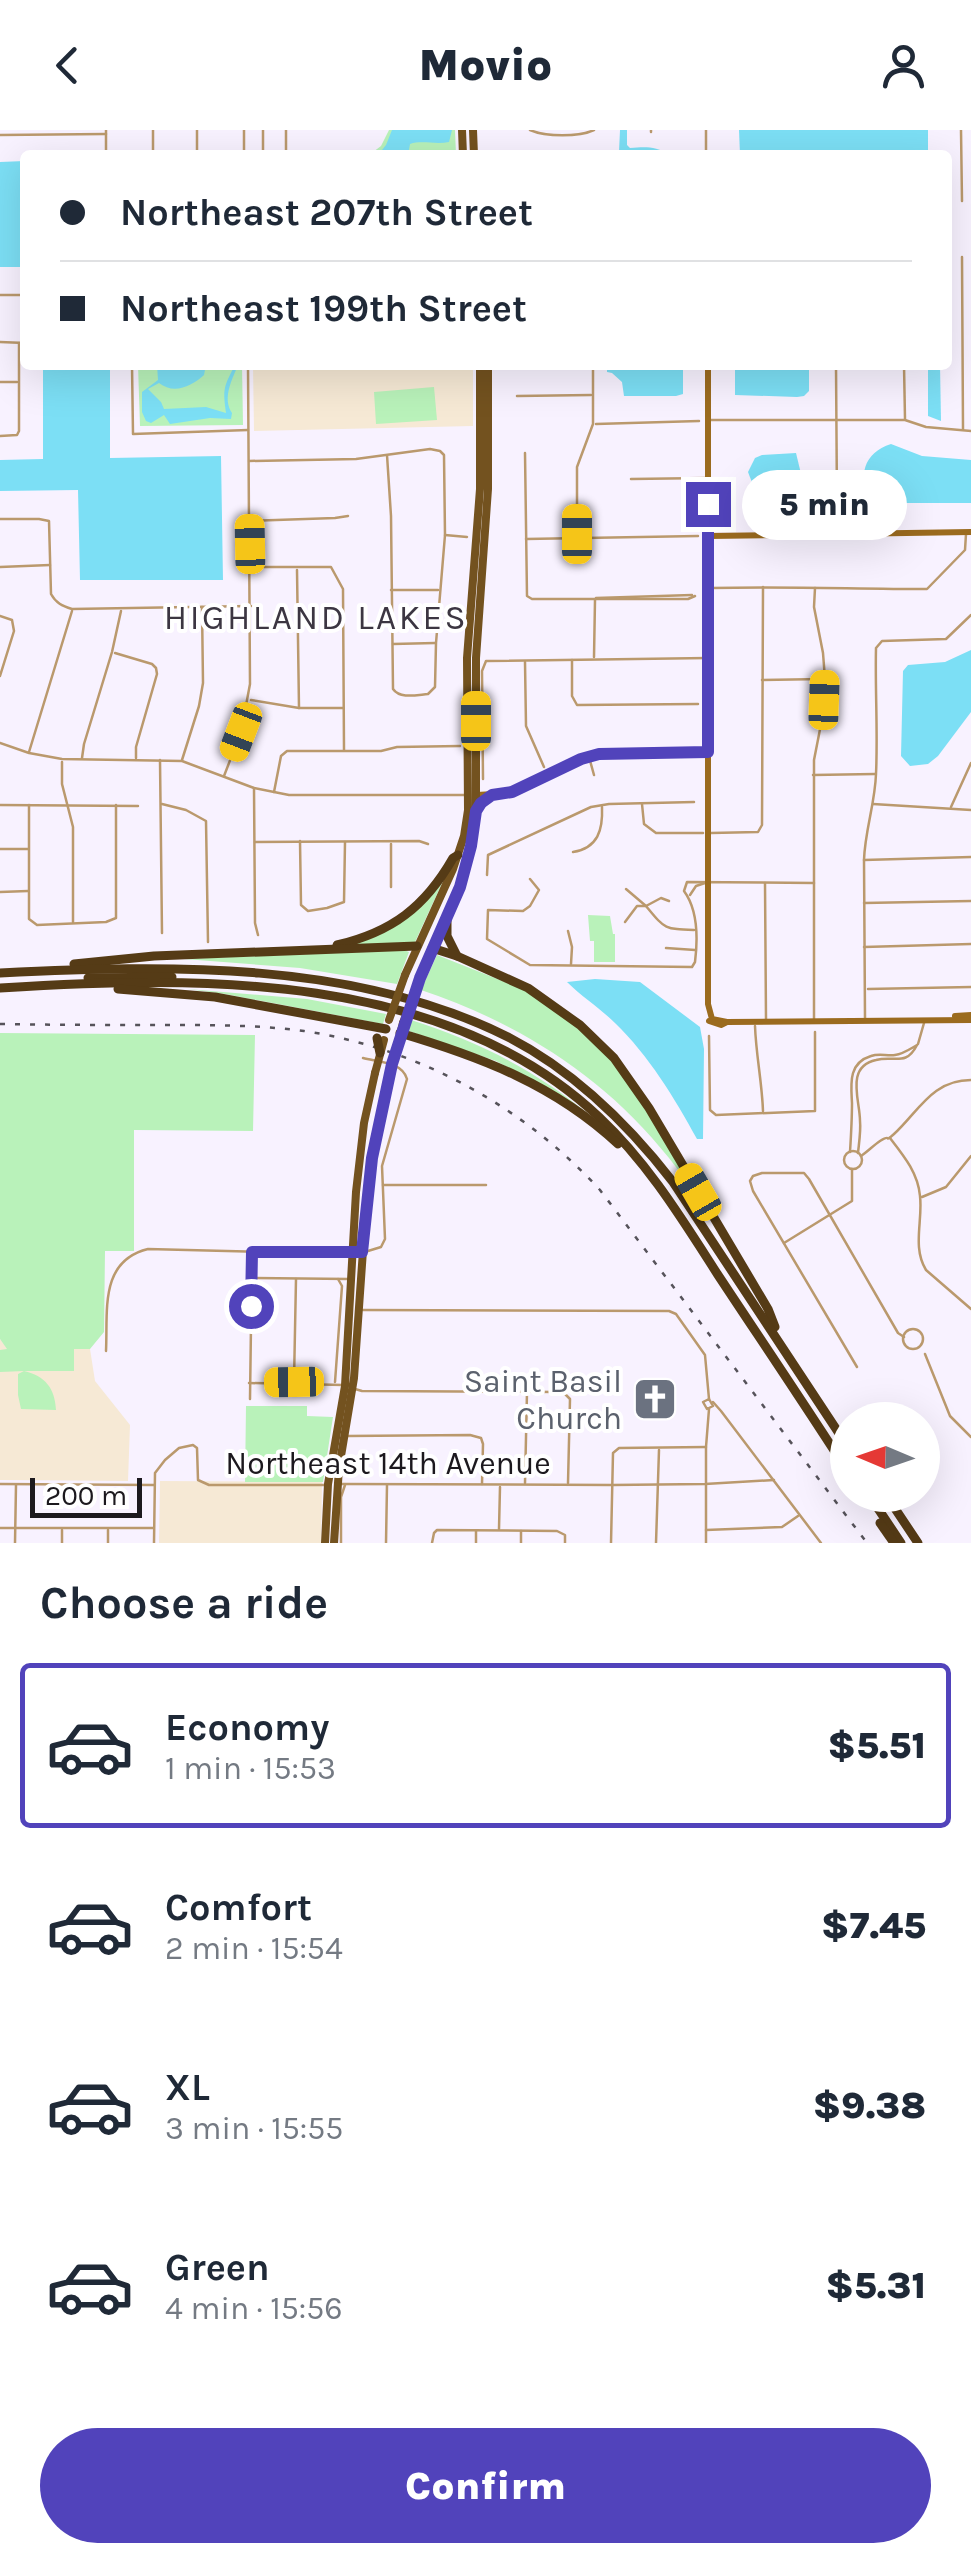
<!DOCTYPE html>
<meta charset="utf-8">
<style>
:root{--surface:#fff;--page:#f6f6f7;--text:#1f2937;--muted:#747a83;--line:#e0e1e3;--accent:#5143bb}
body{margin:0;font-family:Karla,sans-serif;background:var(--page);color:var(--text);height:100vh;display:flex;flex-direction:column;font-size:38px;white-space:nowrap}
*{box-sizing:border-box;margin:0}
p{font-size:32px;color:var(--muted)}
.icon{flex:none;width:55px;height:55px;fill:none;stroke:currentColor;stroke-width:2;stroke-linecap:round;stroke-linejoin:round}
.map{position:relative;height:1413px;overflow:hidden}
.drawer{display:flex;flex-direction:column;background:var(--surface);flex:1}
.drawer>*{flex:none}
.guide{position:absolute;left:20px;top:20px;width:932px;height:220px;border-radius:10px;box-shadow:0 10px 40px #0002;display:grid;align-content:center;height:220px;padding:0 40px;background:var(--surface)}
.needle{width:65px;rotate:272deg}
.controls{position:absolute;left:830px;top:1272px;display:grid;gap:20px}
.controls a{display:grid;place-items:center;width:110px;height:110px;border-radius:50%;background:var(--surface);box-shadow:0 10px 40px #0002;font-size:50px}
.scale{position:absolute;left:30px;bottom:25px;width:112px;box-sizing:border-box;padding-left:10px;border:5px solid #1c191e;border-top:0;font-size:28px;line-height:35px;white-space:nowrap;color:#1c191e;-webkit-text-stroke:8px #fff;paint-order:stroke}
.end{position:absolute;width:45px;height:45px;margin:-22px;border:12px solid #5143bb;background:#fff;box-shadow:0 0 0 5px #fff}
.from{border-radius:50%}
.bubble{position:absolute;height:70px;border-radius:35px;background:var(--surface);box-shadow:0 10px 40px #0002;font-size:32px;font-weight:800;line-height:70px;text-align:center}
.car{position:absolute;width:30px;height:60px;margin:-30px -15px;border-radius:12px;box-shadow:0 0 8px 2px #0007;background:linear-gradient(#f5c518 24%,#345 0 40%,#f5c518 0 76%,#345 0 86%,#f5c518 0)}
.guide b{display:flex;align-items:center;gap:35px;height:95px;font-size:38px}
.guide b+b{border-top:2px solid var(--line)}
.guide i{width:25px;height:25px;background:var(--text)}
ul{padding:0;list-style:none}
li{display:flex;align-items:center;gap:30px;height:165px;margin:0 20px 15px;padding:0 20px;border:5px solid transparent;border-radius:10px}
li div{flex:1}
li b{display:block;font-size:38px}
li em{font-style:normal;font-weight:800}
li.active{border-color:var(--accent)}
li>.icon{width:90px;height:90px;stroke-width:1.5}
h2{padding:0 40px;font-size:45px;line-height:120px}
.cta{display:flex;gap:20px;margin-top:auto;padding:20px 40px}
.cta a{flex:1;height:115px;border-radius:60px;background:var(--accent);color:#fff;font-size:40px;font-weight:800;line-height:115px;text-align:center}
header{display:flex;justify-content:space-between;align-items:center;height:130px;padding:0 40px;background:var(--surface);font-size:45px;font-weight:800}
.map>svg:first-child{display:block}
.education{fill:#f6e9d5}
.green{fill:#b9f2ba}
.water{fill:#7cdff5}
.lines{fill:none;stroke-linecap:round;stroke-linejoin:round}
.street{stroke:#ba996d;stroke-width:2.5}
.secondary{stroke:#9b6b1f;stroke-width:6}
.primary{stroke:#73521f;stroke-width:8}
.highway{stroke:#553b16;stroke-width:9}
.rail{stroke:#56535a;stroke-width:2.5;stroke-dasharray:5 10;stroke-linecap:butt}
.primary-bridge{stroke:#73521f;stroke-width:8}
.highway-bridge{stroke:#553b16;stroke-width:9}
.route{stroke:#5143bb;stroke-width:12}
.labels{text-anchor:middle;stroke-width:8;stroke-linejoin:round;paint-order:stroke}
.worship-label{font-size:32px;fill:#5b616d;stroke:#fff;text-anchor:end}
.street-label{font-size:32px;fill:#1c191e;stroke:#fff}
.neighbourhood-label{font-size:35px;letter-spacing:2.5px;fill:#3c3642;stroke:#fff}
</style>
<header><svg class="icon" aria-label="back" viewBox="0 0 24 24"><path d="M15 5l-7 7 7 7"/></svg>Movio<svg class="icon" aria-label="person" viewBox="0 0 24 24"><circle cx="12" cy="8" r="4"/><path d="M4 21q1-7 8-7t8 7"/></svg></header>
<div class="map">
<svg width="971" height="1413" viewBox="0 0 971 1413">
<rect width="100%" height="100%" fill="#f8f2ff"/>
<!-- education -->
<g class="education">
<path d="M253,235H473V296L254,301Z"/>
<path d="M0,1209L7,1218L90,1219L95,1251L130,1295L128,1351L0,1350Z"/>
<path d="M160,1351L322,1352L321,1413H159Z"/>
</g>
<!-- green -->
<g class="green">
<path d="M389,0H455L456,25H369L381,16Z"/>
<path d="M138,235H242L243,295L140,296Z"/>
<path d="M434,257L437,290L376,294L374,262Z"/>
<path d="M443,751L415,812L353,815C390,802 420,783 443,751Z"/>
<path d="M588,785L610,786L613,804H615V832H594V811H590Z"/>
<path d="M404,820L409,822L397,854L300,838L184,829Z"/>
<path d="M437,825L528,861L595,910L636,959L713,1092C699,1070 685,1048 669,1028C604,946 519,893 421,860Z"/>
<path d="M187,859L307,869L386,884L383,894L225,864Z"/>
<path d="M411,890C478,911 537,941 592,987L549,959L496,931L409,901Z"/>
<path d="M0,903L255,905L253,1001L134,1000V1121H105L104,1202L90,1219H74V1241H24C45,1246 55,1258 56,1280L21,1279L18,1265V1244L24,1241L0,1242V1220L7,1219L0,1209Z"/>
<path d="M246,1276H307V1286L333,1287L323,1352H245Z"/>
</g>
<!-- water -->
<g class="water">
<path d="M392,0H452L449,12C436,15 422,10 410,14L408,25H378L386,15Z"/>
<path d="M620,0H627V15L630,18C646,17 655,16 670,25H609L619,22Z"/>
<path d="M739,0H928V25H740Z"/>
<path d="M25,31V137H0V32Z"/>
<path d="M157,235H206L204,245C192,256 174,265 159,253L148,259L161,272L164,279L206,277L226,283C223,259 223,258 235,235H238C232,250 222,268 232,283L231,289L210,288L170,294L164,285L151,293L146,291L142,282V262L158,250Z"/>
<path d="M607,235H683V264L676,266H624L622,252L612,243L607,242Z"/>
<path d="M735,235H809V261L804,266L797,267L735,265Z"/>
<path d="M928,235H940L941,291L928,286Z"/>
<path d="M110,236V328L221,326L223,450H80L78,360L0,361V330L43,329V240L48,237Z"/>
<path d="M891,314L922,326L971,330V373H884L870,371C858,346 863,323 891,314Z"/>
<path d="M796,323L803,352L800,360L792,363H756L748,342L755,328L762,325Z"/>
<path d="M971,520V582L938,626L928,634L910,636L901,626L903,541L908,535L945,532Z"/>
<path d="M595,849L640,852L700,897L704,919L703,1009H697C674,967 649,926 615,893C600,878 582,867 567,852Z"/>
</g>
<g class="lines">
<!-- street -->
<g class="street">
<path d="M106,0V25"/>
<path d="M153,0V25"/>
<path d="M197,0V25"/>
<path d="M244,0V25"/>
<path d="M263,0V25"/>
<path d="M286,0V25"/>
<path d="M530,0C546,7 579,7 594,0"/>
<path d="M651,0V2"/>
<path d="M961,0L962,71"/>
<path d="M0,5L106,4"/>
<path d="M263,24L284,23"/>
<path d="M706,25V0"/>
<path d="M962,127L963,299"/>
<path d="M0,165H25"/>
<path d="M0,212L25,213"/>
<path d="M132,235L133,304L248,300"/>
<path d="M836,235L837,376"/>
<path d="M904,235L905,289"/>
<path d="M0,252H17"/>
<path d="M517,266L591,265"/>
<path d="M709,290H905L926,297L971,301"/>
<path d="M596,294L699,291"/>
<path d="M0,306L17,305L19,301V213"/>
<path d="M525,323L527,466L532,469H688L695,466"/>
<path d="M249,331L356,329L430,319L440,321L444,325L445,405L436,513L435,557L428,564C416,565 400,569 393,559L391,386L387,325"/>
<path d="M631,349L707,348"/>
<path d="M837,379L838,402"/>
<path d="M0,389H39L49,391L51,464C56,473 62,476 72,479L251,476"/>
<path d="M250,391L335,388L348,386"/>
<path d="M445,405L467,407"/>
<path d="M577,408V337L593,294V235"/>
<path d="M526,409L698,406"/>
<path d="M0,437L50,435"/>
<path d="M250,437H331L343,459L344,620"/>
<path d="M297,440L299,578"/>
<path d="M711,458C784,456 855,459 927,459L965,420L966,404"/>
<path d="M391,460H438"/>
<path d="M596,468L692,465"/>
<path d="M0,486L12,490L14,501L0,546"/>
<path d="M393,514L435,513"/>
<path d="M115,523L152,534L156,538L157,544L136,617V628"/>
<path d="M594,527L595,470"/>
<path d="M572,530V566L577,575L698,574"/>
<path d="M525,532L526,596L544,637"/>
<path d="M762,550L823,549"/>
<path d="M251,570L299,578H343"/>
<path d="M0,613L29,623L62,629L182,631L254,658L289,665H466"/>
<path d="M29,622L72,481"/>
<path d="M589,627L594,645"/>
<path d="M82,628L84,614L112,522L121,481"/>
<path d="M160,630L162,803"/>
<path d="M182,630L199,576L203,553L202,477"/>
<path d="M62,632V654L73,697V792"/>
<path d="M813,645L875,644"/>
<path d="M224,646L241,602L250,554L248,235"/>
<path d="M483,649L482,541L486,531L708,528"/>
<path d="M254,658L255,793L258,805"/>
<path d="M274,662L281,626L287,621H381L397,617L460,616"/>
<path d="M162,674L186,680L206,691L208,812"/>
<path d="M642,674L644,694L656,703H703"/>
<path d="M873,674L971,680"/>
<path d="M0,675L138,676"/>
<path d="M29,675V789L37,795L106,792L116,788V675"/>
<path d="M951,677L971,633"/>
<path d="M711,703L758,702L762,695L763,457"/>
<path d="M300,711L301,775L308,781L327,778L344,772L345,712"/>
<path d="M255,712L419,711L428,714"/>
<path d="M391,714V757"/>
<path d="M0,719H28"/>
<path d="M573,722C598,718 603,700 602,677"/>
<path d="M864,730L971,727"/>
<path d="M487,745L488,725L591,677L609,674L694,672"/>
<path d="M530,749L539,760L530,776L523,781L488,780L487,809L530,835L692,837L695,832C698,808 698,780 684,761L687,752L814,753"/>
<path d="M765,753L766,889"/>
<path d="M626,759L646,776L661,768L669,771"/>
<path d="M0,762L28,761"/>
<path d="M690,765L696,756L705,753"/>
<path d="M864,773L971,771"/>
<path d="M625,792L637,776H646C665,799 664,799 694,800"/>
<path d="M568,801L572,817L571,834"/>
<path d="M864,817L971,814"/>
<path d="M666,818L695,820"/>
<path d="M868,859L971,857"/>
<path d="M865,888L864,730C865,700 875,674 876,644C878,603 875,560 876,518L882,511L946,509L971,485"/>
<path d="M814,889V630L823,584L825,549L823,523L814,477L815,458"/>
<path d="M755,896C756,925 762,952 763,981"/>
<path d="M709,906L710,980L716,985L815,981V902"/>
<path d="M918,914L924,893"/>
<path d="M363,928C379,932 402,932 407,949L382,1036L385,1109L381,1117L368,1121"/>
<path d="M890,1008C904,1026 918,1043 920,1066C923,1091 912,1117 926,1140L971,1179"/>
<circle cx="853" cy="1030" r="9"/>
<path d="M850,1022C851,1006 852,989 852,973C851,954 848,933 871,926C879,923 886,926 895,925C903,924 910,919 917,915C906,937 894,925 876,930C845,937 860,970 860,991C861,1001 859,1013 858,1023"/>
<path d="M861,1026C867,1022 874,1015 880,1011C893,1003 883,1014 894,1004C919,981 932,950 971,950"/>
<path d="M383,1055H486"/>
<path d="M922,1067L946,1057L971,1026"/>
<path d="M784,1113L852,1071V1039"/>
<path d="M252,1148L349,1149"/>
<path d="M363,1180L669,1181L676,1184L705,1225L709,1269"/>
<circle cx="913" cy="1209" r="10"/>
<path d="M106,1221C108,1181 99,1131 148,1119L301,1123L350,1122"/>
<path d="M925,1224L950,1286L971,1307"/>
<path d="M857,1237L753,1061L750,1051L753,1046L762,1043H804L809,1049L898,1203L904,1207"/>
<path d="M294,1251L296,1149"/>
<path d="M335,1252L342,1156L338,1149"/>
<path d="M249,1253L343,1255"/>
<path d="M355,1259L362,1261L563,1262L570,1269L568,1353"/>
<path d="M250,1269L252,1122"/>
<path d="M709,1269L713,1276L707,1279L703,1272Z"/>
<path d="M713,1272L721,1281L821,1413"/>
<path d="M347,1306L470,1305L481,1308L483,1314L482,1354"/>
<path d="M525,1353L527,1262"/>
<path d="M0,1354L154,1355"/>
<path d="M342,1354L612,1355L705,1354L774,1350"/>
<path d="M0,1398H153"/>
<path d="M499,1399L500,1357"/>
<path d="M706,1400L782,1397L798,1386"/>
<path d="M15,1413L16,1355"/>
<path d="M62,1413V1400"/>
<path d="M108,1413V1400"/>
<path d="M154,1413L155,1343L165,1330L179,1318L193,1315L197,1318L198,1350L209,1355H324"/>
<path d="M341,1413V1367L345,1355"/>
<path d="M386,1413L387,1355"/>
<path d="M432,1413L434,1403L437,1400L557,1401L565,1405V1413"/>
<path d="M476,1413V1401"/>
<path d="M521,1413V1401"/>
<path d="M611,1413L613,1323L619,1318L706,1317"/>
<path d="M656,1413L659,1320"/>
<path d="M706,1413V1317L709,1279"/>
</g>
<!-- secondary -->
<g class="secondary">
<path d="M708,235V874L712,889L727,892"/>
<path d="M709,406L971,402"/>
<path d="M477,665L512,663L581,629L599,624L708,623"/>
<path d="M955,886L971,885"/>
<path d="M709,891L721,895L727,892L971,890"/>
</g>
<!-- primary -->
<g class="primary">
<path d="M462,0L463,25"/>
<path d="M473,0L474,25"/>
<path d="M479,677L492,665"/>
<path d="M405,845L453,739L464,706L468,680L467,528L480,359V235"/>
<path d="M420,848L460,757L471,715L476,681V528L488,359V235"/>
<path d="M396,919L403,893"/>
<path d="M325,1413L328,1354L345,1256L356,1062L364,993L375,943"/>
<path d="M334,1413L339,1338L354,1248L367,1064L375,1011L388,947"/>
</g>
<!-- highway -->
<g class="highway">
<path d="M447,787V806L457,826"/>
<path d="M337,815C392,802 425,777 453,728L458,725"/>
<path d="M432,818L457,826L528,858L580,895L614,928L649,978L768,1179L775,1197"/>
<path d="M74,834L154,826L417,816"/>
<path d="M0,843C167,835 355,830 508,907C574,941 628,994 673,1052L848,1317"/>
<path d="M88,848L172,847"/>
<path d="M0,858C199,846 445,841 599,987C648,1033 682,1089 718,1145C761,1210 805,1275 848,1342"/>
<path d="M118,859L215,867L386,899"/>
<path d="M400,903C481,927 555,955 618,1014"/>
<path d="M869,1365L901,1413"/>
<path d="M886,1365L918,1413"/>
<path d="M880,1393L894,1413"/>
</g>
<!-- rail -->
<path class="rail" d="M0,894C56,895 112,895 167,895C213,895 259,895 304,901C417,918 522,975 600,1060L867,1413"/>
<!-- primary-bridge -->
<g class="primary-bridge">
<path d="M389,890L405,845"/>
<path d="M403,893L420,848"/>
<path d="M375,943L384,910"/>
<path d="M388,947L396,919"/>
</g>
<!-- highway-bridge -->
<path class="highway-bridge" d="M377,908L380,923"/>
</g>
<g class="lines">
<!-- route -->
<path class="route" d="M251,1176L252,1122H362L372,1028L392,934L420,848L460,757L471,716L476,681L481,673L492,665L512,662L581,629L599,624L708,622V374"/>
</g>
<!-- icons -->
<defs>
<g id="church-square" transform="scale(2.25)"><rect x="-9" y="-9" width="18" height="18" rx="4" fill="#6b7280" stroke="#fff"/><path d="M-1.2-6h2.4v3.5h3.3v2.4h-3.3V6h-2.4V-.1h-3.3v-2.4h3.3Z" fill="#fff"/></g>
</defs>
<g fill-rule="evenodd">
<use href="#church-square" x="655" y="1269"/>
</g>
<g class="labels">
<!-- worship labels -->
<g class="worship-label">
<text x="622" y="1262">Saint Basil<tspan x="622" dy="37">Church</tspan></text>
</g>
<!-- street labels -->
<g class="street-label">
<text x="388" y="1344">Northeast 14th Avenue</text>
</g>
<!-- neighbourhood labels -->
<g class="neighbourhood-label">
<text x="316" y="499">HIGHLAND LAKES</text>
</g>
</g>
</svg>
<div class="controls">
<a><svg class="needle" viewBox="-14 -14 28 28"><path d="M0-13l5 13h-10z" fill="#e53935"/><path d="M0 13l5-13h-10z" fill="#747a83"/></svg></a>
</div>
<div class="scale">200 m</div>
<i class="end from" style="left:251px;top:1176px"></i>
<i class="end" style="left:708px;top:374px"></i>
<div class="bubble" style="left:742px;top:340px;width:165px">5 min</div>
<i class="car" style="left:577px;top:404px;rotate:0deg"></i>
<i class="car" style="left:250px;top:414px;rotate:359deg"></i>
<i class="car" style="left:824px;top:570px;rotate:2deg"></i>
<i class="car" style="left:476px;top:591px;rotate:0deg"></i>
<i class="car" style="left:241px;top:602px;rotate:201deg"></i>
<i class="car" style="left:698px;top:1062px;rotate:330deg"></i>
<i class="car" style="left:294px;top:1252px;rotate:269deg"></i>
<div class="guide">
<b><i class="from"></i>Northeast 207th Street</b>
<b><i></i>Northeast 199th Street</b>
</div>
</div>
<section class="drawer">
<h2>Choose a ride</h2>
<ul>
<li class="active"><svg class="icon" aria-label="car" viewBox="0 0 24 24"><path d="M5 17H2v-5l4-1 3-4h7l3 4 3 1v5h-3M9 17h6M6 11h13"/><circle cx="7" cy="17" r="2"/><circle cx="17" cy="17" r="2"/></svg><div><b>Economy</b><p>1 min · 15:53</p></div><em>$5.51</em></li>
<li><svg class="icon" aria-label="car" viewBox="0 0 24 24"><path d="M5 17H2v-5l4-1 3-4h7l3 4 3 1v5h-3M9 17h6M6 11h13"/><circle cx="7" cy="17" r="2"/><circle cx="17" cy="17" r="2"/></svg><div><b>Comfort</b><p>2 min · 15:54</p></div><em>$7.45</em></li>
<li><svg class="icon" aria-label="car" viewBox="0 0 24 24"><path d="M5 17H2v-5l4-1 3-4h7l3 4 3 1v5h-3M9 17h6M6 11h13"/><circle cx="7" cy="17" r="2"/><circle cx="17" cy="17" r="2"/></svg><div><b>XL</b><p>3 min · 15:55</p></div><em>$9.38</em></li>
<li><svg class="icon" aria-label="car" viewBox="0 0 24 24"><path d="M5 17H2v-5l4-1 3-4h7l3 4 3 1v5h-3M9 17h6M6 11h13"/><circle cx="7" cy="17" r="2"/><circle cx="17" cy="17" r="2"/></svg><div><b>Green</b><p>4 min · 15:56</p></div><em>$5.31</em></li>
</ul>
<div class="cta"><a>Confirm</a></div>
</section>
